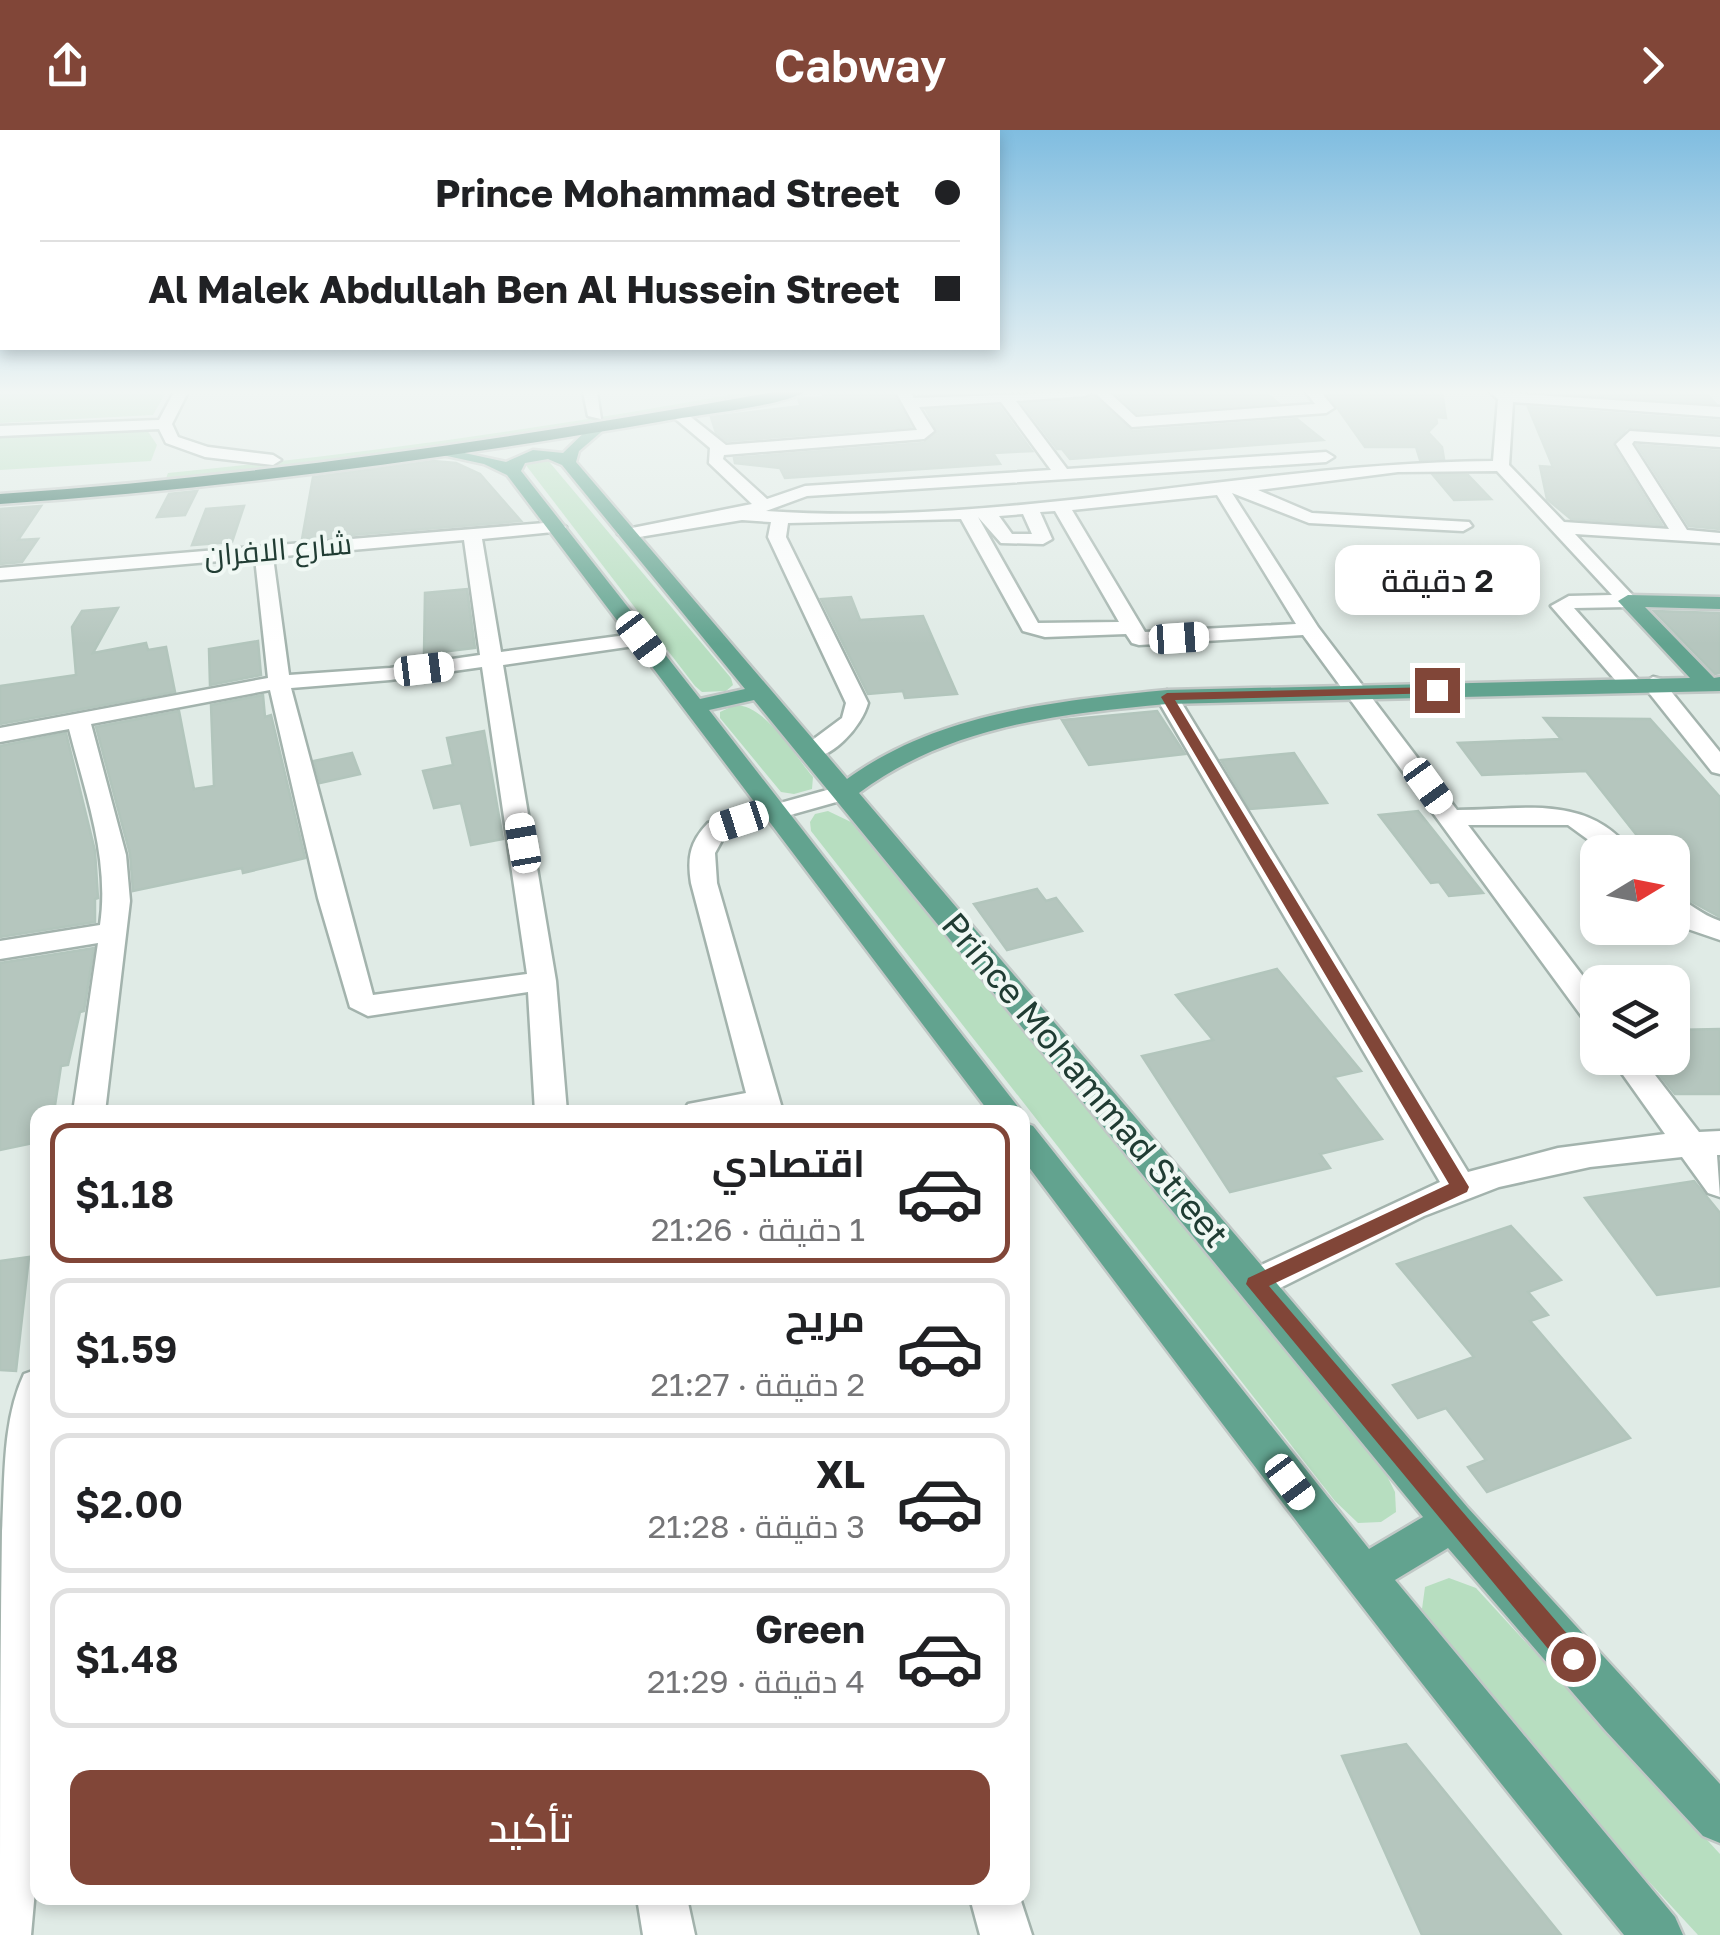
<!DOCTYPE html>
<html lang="ar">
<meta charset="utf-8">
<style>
:root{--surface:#fff;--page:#f2f2f2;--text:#202124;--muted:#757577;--line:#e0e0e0;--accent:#814638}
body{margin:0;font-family:"Golos Text",Cairo,sans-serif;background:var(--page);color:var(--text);direction:rtl;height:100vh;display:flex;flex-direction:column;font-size:38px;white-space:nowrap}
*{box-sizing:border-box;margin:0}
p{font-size:32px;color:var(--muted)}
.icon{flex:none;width:55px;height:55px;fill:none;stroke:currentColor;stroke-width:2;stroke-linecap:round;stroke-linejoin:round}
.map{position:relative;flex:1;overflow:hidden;direction:ltr}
.side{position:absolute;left:30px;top:975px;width:1000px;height:800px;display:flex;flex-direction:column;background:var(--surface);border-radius:20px;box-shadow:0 5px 15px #0003;direction:rtl}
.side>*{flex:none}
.guide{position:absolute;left:0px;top:0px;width:1000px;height:220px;box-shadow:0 5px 15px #0003;direction:rtl;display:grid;align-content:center;height:220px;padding:0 40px;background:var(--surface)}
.needle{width:65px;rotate:80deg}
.controls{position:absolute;left:1580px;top:705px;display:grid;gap:20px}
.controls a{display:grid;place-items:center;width:110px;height:110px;border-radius:20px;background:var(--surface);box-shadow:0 5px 15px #0003;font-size:50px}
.end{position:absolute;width:45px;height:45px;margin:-22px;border:12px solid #814638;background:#fff;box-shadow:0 0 0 5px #fff}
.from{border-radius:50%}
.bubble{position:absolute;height:70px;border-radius:20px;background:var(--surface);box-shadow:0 5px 15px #0003;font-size:32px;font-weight:600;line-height:70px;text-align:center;direction:rtl}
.car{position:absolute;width:30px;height:60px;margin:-30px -15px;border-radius:12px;box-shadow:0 0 8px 2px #0007;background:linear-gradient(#fff 24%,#345 0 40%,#fff 0 76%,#345 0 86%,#fff 0)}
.guide b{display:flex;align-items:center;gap:35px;height:95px;font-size:38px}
.guide b+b{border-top:2px solid var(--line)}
.guide i{width:25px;height:25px;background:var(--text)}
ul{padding:18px 0 0;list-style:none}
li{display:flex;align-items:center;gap:30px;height:140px;margin:0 20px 15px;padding:0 20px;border:5px solid var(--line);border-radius:20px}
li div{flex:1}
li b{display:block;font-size:38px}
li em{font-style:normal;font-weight:600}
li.selected{border-color:var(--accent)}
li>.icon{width:90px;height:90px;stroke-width:1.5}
.cta{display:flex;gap:20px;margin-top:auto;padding:20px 40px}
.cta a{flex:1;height:115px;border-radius:20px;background:var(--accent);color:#fff;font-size:40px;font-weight:600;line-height:115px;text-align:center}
header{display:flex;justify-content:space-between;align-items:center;height:130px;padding:0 40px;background:var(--accent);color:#fff;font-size:45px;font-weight:600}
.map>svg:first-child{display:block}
.green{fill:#b7dec0}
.building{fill:#b5c6be;stroke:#b2c5bc;stroke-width:2.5}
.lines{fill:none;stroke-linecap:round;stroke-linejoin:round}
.minor-casing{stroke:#a3b3ad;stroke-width:5}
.major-casing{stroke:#c1c8c6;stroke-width:5}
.highway-casing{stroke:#c1c8c6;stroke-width:5}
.minor{fill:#fff;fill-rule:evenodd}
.major{fill:#62a38f;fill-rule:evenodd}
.highway{fill:#2a6a5a;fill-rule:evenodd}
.route{fill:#814638}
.labels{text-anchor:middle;stroke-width:8;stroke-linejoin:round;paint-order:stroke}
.far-street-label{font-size:30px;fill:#203c33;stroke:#f0f8f4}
.street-label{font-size:35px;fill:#203c33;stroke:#f0f8f4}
</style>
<header><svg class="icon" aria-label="forward" viewBox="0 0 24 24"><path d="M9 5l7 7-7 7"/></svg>Cabway<svg class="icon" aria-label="share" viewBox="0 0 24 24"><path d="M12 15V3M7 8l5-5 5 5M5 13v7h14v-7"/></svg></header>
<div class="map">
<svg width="1720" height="1805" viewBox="0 0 1720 1805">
<rect width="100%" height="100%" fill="#e0ebe6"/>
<!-- green -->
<g class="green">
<path d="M0,262H166L153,285L0,293Z"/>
<path d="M746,262H771C569,299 369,329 165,351L168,343C362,324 554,297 746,262Z"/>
<path d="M135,297L147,300L157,315L151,331L0,340V304Z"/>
<path d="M546,328L731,548L733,555L726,561L702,562L695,556L525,334Z"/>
<path d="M735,575C766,575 794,625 813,647L812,659L794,664L781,662L720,588V582Z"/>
<path d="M828,681L851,692L1382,1336L1395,1362L1396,1382L1381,1392L1358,1393L1335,1371L811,701L810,692L815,684Z"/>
<path d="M1449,1448L1476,1458L1720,1724V1805H1698L1593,1691L1440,1508L1422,1479L1425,1457Z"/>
</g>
<!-- building -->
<g class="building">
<path d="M821,262H892L911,297L727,311L716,303L711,287L801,276L798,269L824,267Z"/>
<path d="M1156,262H1265L1278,273L1137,283L1117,264Z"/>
<path d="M1326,262H1442L1446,288L1436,287L1437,293L1428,302L1442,317L1444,329L1420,330L1416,317H1365Z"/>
<path d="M1543,262H1705L1715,273Z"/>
<path d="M1093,266L1132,301L1297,289L1323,310L1070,329L1062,319H1057L1023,274Z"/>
<path d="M999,276L1032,321L993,323L1000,334L785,348L780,338L735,333L734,328L924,313L938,302L926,280Z"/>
<path d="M1528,277L1720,291V303L1627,298L1613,316L1662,395L1571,389L1547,369L1540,336L1553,337Z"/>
<path d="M1637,315L1720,321V399L1689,396Z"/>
<path d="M433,331L456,333L480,344L521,391L302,409L313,347Z"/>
<path d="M1433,345H1468L1491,369L1454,370Z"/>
<path d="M197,361L185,385L157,387L169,364Z"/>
<path d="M41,376L18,410L38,409L22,432L0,434V379Z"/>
<path d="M244,376L232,412L192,415L206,379Z"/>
<path d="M467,459L475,518L424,524L425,463Z"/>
<path d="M851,467L860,490L923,486L957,564L905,568L903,561L868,564L821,469Z"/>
<path d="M118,478L93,523L146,513L148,520L166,517L175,562L0,594V556L76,545L72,497L82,481Z"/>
<path d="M1654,481L1720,483V543L1715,544Z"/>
<path d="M258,511L261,545L210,555L209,519Z"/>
<path d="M263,565L265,587L271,585L305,728L243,743L242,738L133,761L130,724L96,597L179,581L194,659L214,656L211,575Z"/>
<path d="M1157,581L1185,624L1089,635L1062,590Z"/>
<path d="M1544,588L1650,589L1720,667V787L1687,769L1672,751V722H1650L1586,641L1482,645L1458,613L1561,609Z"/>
<path d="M484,601L503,709L471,715L461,673L434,678L423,641L453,635L447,608Z"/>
<path d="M66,603L95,721L98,768L95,769V792L0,807V616Z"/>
<path d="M352,623L360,644L320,653L314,631Z"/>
<path d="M1294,623L1327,673L1250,679L1221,630Z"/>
<path d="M1418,681L1483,763L1449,766L1439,752L1431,753L1379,685Z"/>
<path d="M1037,759L1046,771L1056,768L1082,801L1007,820L974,774Z"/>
<path d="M94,818L84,881L80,882L68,935L61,936L54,982H38V1012L0,1020V833Z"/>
<path d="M1277,839L1361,941L1334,947L1382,1009L1320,1024L1330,1038L1230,1062L1142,926L1213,910L1176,865Z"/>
<path d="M1720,899V964H1675L1646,928H1672V900Z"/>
<path d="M1694,1051L1720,1083V1156L1657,1165L1585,1068Z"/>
<path d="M1511,1096L1561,1150L1528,1162L1548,1185L1530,1191L1630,1308L1487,1362L1468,1337L1486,1330L1446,1278L1418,1288L1393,1255L1474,1227L1397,1134Z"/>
<path d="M29,1127L16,1241L0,1240V1131Z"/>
<path d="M1406,1614L1561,1805H1422L1342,1626Z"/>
</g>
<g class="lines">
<!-- minor casing -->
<g class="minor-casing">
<g id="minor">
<path d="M174,262H188L172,294L178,307L208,317L273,325L281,330L273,335L205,327L166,313L159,299L0,306V296L159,290Z"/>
<path d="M583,262H597L601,289L588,286Z"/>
<path d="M896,262H910L914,268L1092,262L1085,266L1016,271L1067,339L1326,322L1334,327L1326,332L807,366L766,381C1010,398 1250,333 1493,331L1498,269L1490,262L1720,277V287L1513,272L1509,335L1564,392L1669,399L1616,314L1630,301L1720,307V317L1634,311L1632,314L1687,400L1720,403V413L1575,404L1638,471L1628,477L1574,478L1642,554L1631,561L1623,559L1551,476L1569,466L1612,465L1497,341L1398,342L1258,360L1312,383L1469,392L1472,396L1463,401L1309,393L1232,363L1318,497L1457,680C1522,680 1588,663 1632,722H1605L1568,695H1468L1598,866V898L1588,895L1303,505L1139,515L1132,513L1126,504L1045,507L1023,501L961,389L788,393L786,407L868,573C862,596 830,634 803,627L799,622L803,617L842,588L846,573L768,407L771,392L742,390L627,409L618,404L627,399L752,374L709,333L710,318L672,286V280H682L726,315L917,300ZM1001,272L1051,340L805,356L767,369L723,329L724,325L924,309L934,301L919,277ZM1217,365L1296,494L1145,502L1072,380ZM1055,381L1119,492L1038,493L978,387L1001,413L1043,414L1052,409L1040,382ZM1023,384L1032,404H1012L999,386Z"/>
<path d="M1094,262H1109L1136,287L1315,274L1306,262H1321L1334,278L1326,283L1132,297Z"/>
<path d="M557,392L566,397L563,401L482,409L501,522L641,503L651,509L641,515L503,535L556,851L567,982H535L528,862L368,886L350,877L318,768L270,560L91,594L126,725L130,771L105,982H73L98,813L0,829V811L100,795C110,729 85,662 69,599L0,612V598L268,548L255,428L0,450V438ZM464,410L480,525L390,538L289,545L273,427ZM482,537L527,844L373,865L291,558L390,550Z"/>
<path d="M1653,547L1661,549L1720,622V644L1712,642L1642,554Z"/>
<path d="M1167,560L1178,567L1468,1042L1558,1018L1665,1004L1611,928H1642L1699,1002L1720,1001V1025H1717L1720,1067L1708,1063L1682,1027L1590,1037L1499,1057L1424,1086L1268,1164L1255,1169L1242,1164L1237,1154L1242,1144L1440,1052L1156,567Z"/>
<path d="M845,655L857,662L854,667L726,703L715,723L717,753L783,982H683L688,974L746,963L691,753C687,727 690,712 708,693Z"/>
<path d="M1672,766C1687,770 1701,785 1720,791V810L1679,796L1672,789Z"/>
<path d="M38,1239L36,1749L31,1805H0C0,1671 0,1536 2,1401C5,1350 2,1291 24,1244Z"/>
<path d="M637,1768H687L695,1805H643Z"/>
<path d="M970,1768H1020L1032,1805H980Z"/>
</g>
</g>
<!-- major casing -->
<g class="major-casing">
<path id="major" d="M593,294L607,297L579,321L576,332L847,649C939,582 1057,571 1167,560L1690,548L1618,471L1628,465L1720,467V479L1645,477L1714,548L1720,547V561L1167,574C1058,584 949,596 859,663L1468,1378L1720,1654V1713L1703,1706L1605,1600L1448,1418L1395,1450L1675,1787L1683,1805H1624C1415,1552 1220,1291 1022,1028V992L1033,996L1369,1419L1423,1387L754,570L709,580L1022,982H989L507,345L484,334L438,324L446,319L506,332L533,320L563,323ZM548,329L562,335L745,559L700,569L521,341L525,333Z"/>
</g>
<!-- highway casing -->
<g class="highway-casing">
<path id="highway" d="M774,262H804C784,276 694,285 664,291C444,329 223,359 0,374V364C260,346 517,308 774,262Z"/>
</g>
<!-- minor -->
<use href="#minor" class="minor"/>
<!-- major -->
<use href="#major" class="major"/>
<!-- highway -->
<use href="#highway" class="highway"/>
</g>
<!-- sky -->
<linearGradient id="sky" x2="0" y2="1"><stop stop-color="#80bde0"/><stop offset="0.51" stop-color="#f1f6f4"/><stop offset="1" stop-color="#f1f6f4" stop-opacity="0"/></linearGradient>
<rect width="1720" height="514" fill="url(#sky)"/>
<!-- route -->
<path class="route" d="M1437,557L1441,563L1175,570L1469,1057L1467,1062L1269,1156L1581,1520L1585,1529L1581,1538L1573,1541L1564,1538L1246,1154L1248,1148L1449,1054L1161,567L1167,563Z"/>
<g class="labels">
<!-- far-street labels -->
<g class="far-street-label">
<text transform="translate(278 420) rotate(-5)" y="10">شارع الافران</text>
</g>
<!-- street labels -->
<g class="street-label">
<text transform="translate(1085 950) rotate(50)" y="12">Prince Mohammad Street</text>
</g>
</g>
</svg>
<div class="controls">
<a><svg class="needle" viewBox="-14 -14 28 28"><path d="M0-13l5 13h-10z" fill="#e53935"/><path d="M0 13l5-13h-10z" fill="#757577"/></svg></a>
<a><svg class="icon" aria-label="layers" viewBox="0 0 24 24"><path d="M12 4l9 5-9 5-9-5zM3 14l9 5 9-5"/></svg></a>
</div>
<i class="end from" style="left:1573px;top:1529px"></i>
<i class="end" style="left:1437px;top:560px"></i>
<div class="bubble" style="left:1335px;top:415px;width:205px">2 دقيقة</div>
<i class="car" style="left:1179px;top:508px;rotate:86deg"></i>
<i class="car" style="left:641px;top:509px;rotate:143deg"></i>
<i class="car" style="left:424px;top:539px;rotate:83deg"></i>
<i class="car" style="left:1428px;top:656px;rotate:144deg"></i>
<i class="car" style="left:739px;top:691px;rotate:252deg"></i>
<i class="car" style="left:523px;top:713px;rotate:350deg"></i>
<i class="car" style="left:1290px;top:1352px;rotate:143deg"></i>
<div class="guide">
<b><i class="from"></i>Prince Mohammad Street</b>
<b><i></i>Al Malek Abdullah Ben Al Hussein Street</b>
</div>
<section class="side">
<ul>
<li class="selected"><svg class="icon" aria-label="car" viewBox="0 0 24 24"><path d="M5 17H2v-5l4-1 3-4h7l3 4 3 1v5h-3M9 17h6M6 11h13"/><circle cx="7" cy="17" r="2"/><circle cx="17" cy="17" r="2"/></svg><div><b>اقتصادي</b><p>1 دقيقة · 21:26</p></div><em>$1.18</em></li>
<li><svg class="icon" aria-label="car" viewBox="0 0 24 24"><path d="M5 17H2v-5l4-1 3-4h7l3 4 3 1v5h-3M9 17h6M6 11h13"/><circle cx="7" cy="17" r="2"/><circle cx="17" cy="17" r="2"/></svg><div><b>مريح</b><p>2 دقيقة · 21:27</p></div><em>$1.59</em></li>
<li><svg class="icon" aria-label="car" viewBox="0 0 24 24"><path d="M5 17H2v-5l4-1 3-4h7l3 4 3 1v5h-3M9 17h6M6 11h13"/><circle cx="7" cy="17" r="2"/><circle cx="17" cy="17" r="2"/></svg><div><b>XL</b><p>3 دقيقة · 21:28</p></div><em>$2.00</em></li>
<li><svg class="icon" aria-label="car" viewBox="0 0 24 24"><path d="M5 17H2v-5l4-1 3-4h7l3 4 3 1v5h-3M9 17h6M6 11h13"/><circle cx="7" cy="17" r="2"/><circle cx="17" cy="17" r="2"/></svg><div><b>Green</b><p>4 دقيقة · 21:29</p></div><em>$1.48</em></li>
</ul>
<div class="cta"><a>تأكيد</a></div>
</section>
</div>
